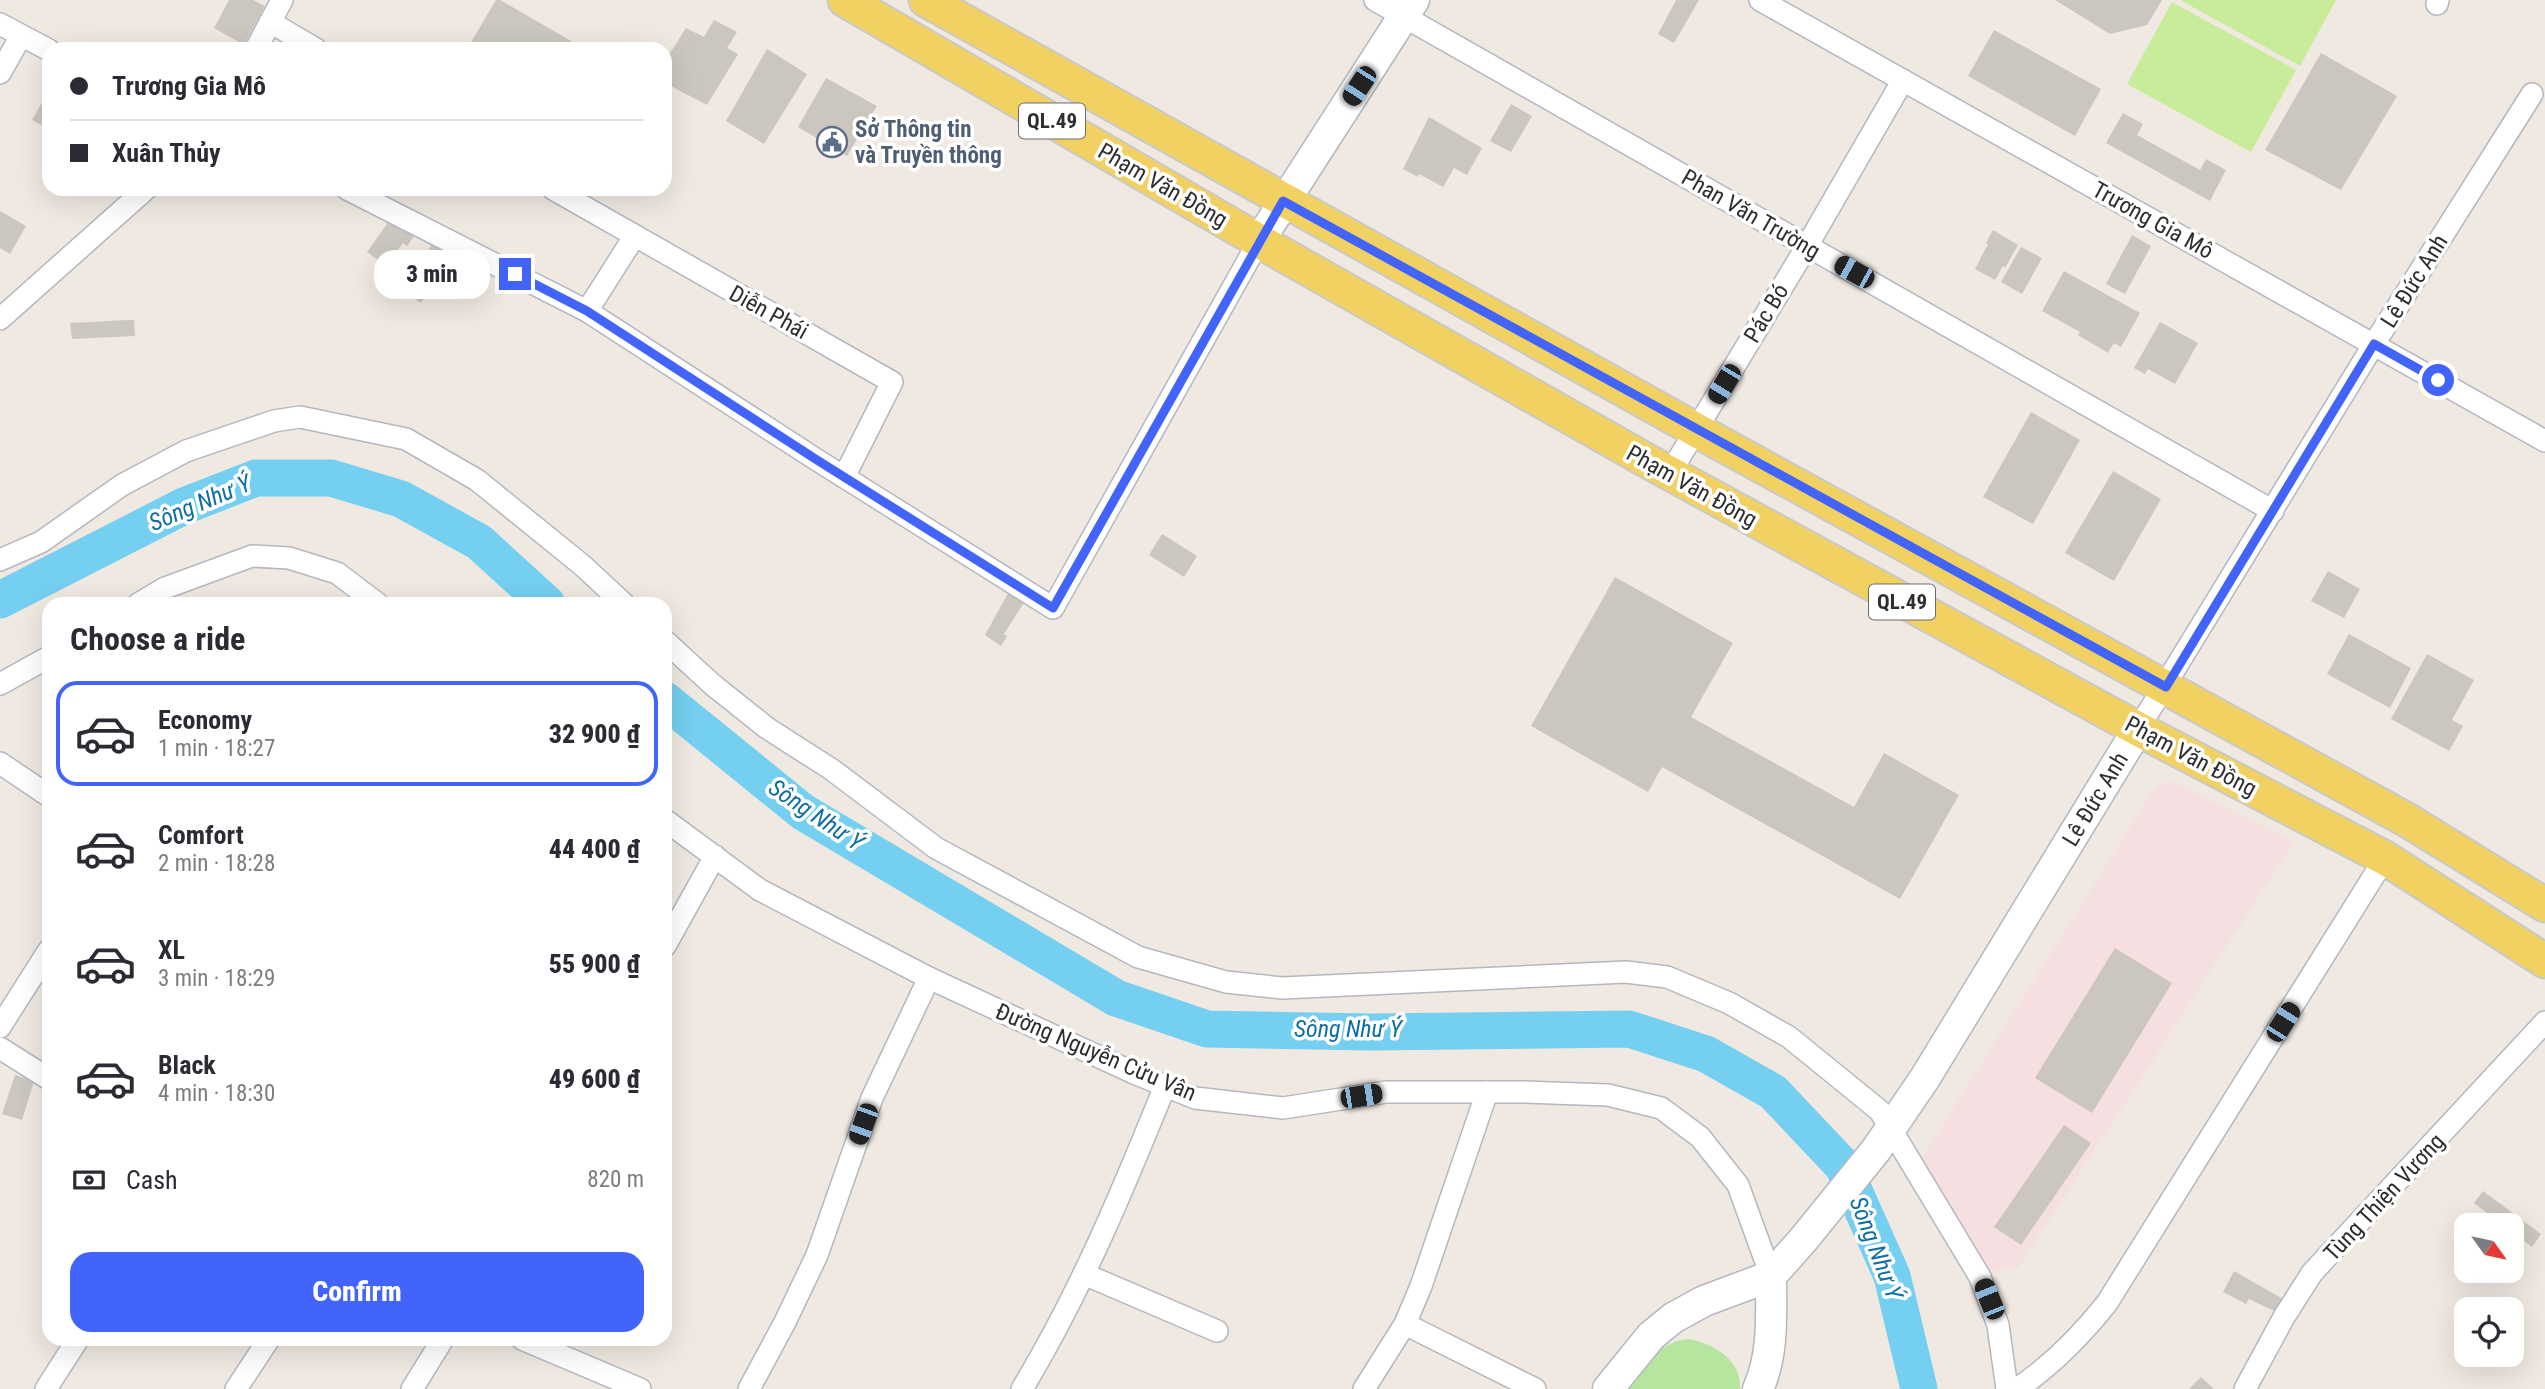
<!DOCTYPE html>
<meta charset="utf-8">
<style>
:root{--surface:#fff;--page:#f7f7f7;--text:#2b2b33;--muted:#7c7c81;--line:#e1e1e2;--accent:#4264fb}
body{margin:0;font-family:"Roboto Condensed",sans-serif;background:var(--page);color:var(--text);height:100vh;display:flex;flex-direction:column;font-size:26px;white-space:nowrap}
*{box-sizing:border-box;margin:0}
p{font-size:23px;color:var(--muted)}
.icon{flex:none;width:38px;height:38px;fill:none;stroke:currentColor;stroke-width:2;stroke-linecap:round;stroke-linejoin:round}
.map{position:relative;flex:1;overflow:hidden}
.sheet{position:absolute;left:42px;top:597px;width:630px;height:749px;display:flex;flex-direction:column;background:var(--surface);border-radius:21px;box-shadow:0 7px 28px #0002}
.sheet>*{flex:none}
.guide{position:absolute;left:42px;top:42px;width:630px;height:154px;border-radius:21px;box-shadow:0 7px 28px #0002;display:grid;align-content:center;height:154px;padding:0 28px;background:var(--surface)}
.needle{width:46px;rotate:123deg}
.buttons{position:absolute;left:2454px;top:1213px;display:grid;gap:14px}
.buttons a{display:grid;place-items:center;width:70px;height:70px;border-radius:14px;background:var(--surface);box-shadow:0 7px 28px #0002;font-size:35px}
.end{position:absolute;width:32px;height:32px;margin:-16px;border:9px solid #4264fb;background:#fff;box-shadow:0 0 0 4px #fff}
.from{border-radius:50%}
.bubble{position:absolute;height:49px;border-radius:21px;background:var(--surface);box-shadow:0 7px 28px #0002;font-size:23px;font-weight:800;line-height:49px;text-align:center}
.car{position:absolute;width:21px;height:42px;margin:-21px -10px;border-radius:9px;box-shadow:0 0 5px 2px #0007;background:linear-gradient(#222 24%,#8ab4d8 0 40%,#222 0 76%,#8ab4d8 0 86%,#222 0)}
.guide b{display:flex;align-items:center;gap:24px;height:66px;font-size:26px}
.guide b+b{border-top:2px solid var(--line)}
.guide i{width:18px;height:18px;background:var(--text)}
ul{padding:0;list-style:none}
li{display:flex;align-items:center;gap:21px;height:105px;margin:0 14px 10px;padding:0 14px;border:4px solid transparent;border-radius:21px}
li div{flex:1}
li b{display:block;font-size:26px}
li em{font-style:normal;font-weight:800}
li.active{border-color:var(--accent)}
li>.icon{width:63px;height:63px;stroke-width:1.5}
h2{padding:0 28px;font-size:32px;line-height:84px}
.pay{display:flex;align-items:center;gap:18px;height:77px;padding:0 28px;font-size:26px}
.pay p{margin-inline-start:auto}
.button{display:flex;gap:14px;margin-top:auto;padding:14px 28px}
.button a{flex:1;height:80px;border-radius:21px;background:var(--accent);color:#fff;font-size:28px;font-weight:800;line-height:80px;text-align:center}
.map>svg:first-child{display:block}
.medical{fill:#f5dfe0}
.green{fill:#b6e59e}
.pitch{fill:#c9ec9a}
.lines{fill:none;stroke-linecap:round;stroke-linejoin:round}
.river{stroke:#75cff0;stroke-width:37}
.building{fill:#cbc7bf}
.street-casing{stroke:#b4b7c1;stroke-width:24}
.secondary-casing{stroke:#b4b7c1;stroke-width:33}
.primary-casing{stroke:#c9c9c9;stroke-width:37}
.street{stroke:#fff;stroke-width:21}
.secondary{stroke:#fff;stroke-width:30}
.primary{stroke:#f2d163;stroke-width:33}
.route{stroke:#4264fb;stroke-width:9}
.labels{text-anchor:middle;stroke-width:7;stroke-linejoin:round;paint-order:stroke}
.shield{fill:#fff;stroke:#6d6d6d;stroke-width:2}
.shield-label{font-size:21px;font-weight:bold;fill:#2e2e2e}
.service-label{font-size:23px;font-weight:bold;fill:#4e5e75;stroke:#fff;text-anchor:start}
.street-label{font-size:23px;fill:#2e2e2e;stroke:#fff}
.water-label{font-size:24px;font-style:italic;fill:#0d6fa3;stroke:#fff}
</style>
<div class="map">
<svg width="2545" height="1389" viewBox="0 0 2545 1389">
<rect width="100%" height="100%" fill="#efe9e1"/>
<!-- medical -->
<path class="medical" d="M2171,781L2294,842L2019,1267L1989,1272L1922,1158L2153,791Z"/>
<!-- green -->
<path class="green" d="M1689,1339C1714,1344 1742,1360 1740,1389H1629C1644,1366 1659,1341 1689,1339Z"/>
<!-- pitch -->
<g class="pitch">
<path d="M2180,0H2336L2300,66Z"/>
<path d="M2172,2L2296,70L2251,152L2127,84Z"/>
</g>
<g class="lines">
<!-- river -->
<g class="river">
<path d="M0,600L184,506L256,478H331L401,499L479,542L547,604"/>
<path d="M665,700L803,812L1116,998L1207,1029L1371,1032L1629,1029L1706,1054L1773,1092L1843,1166L1892,1276L1919,1389"/>
</g>
</g>
<!-- building -->
<g class="building">
<path d="M229,0H253L265,6L244,45L214,28Z"/>
<path d="M496,0H500L585,49H467Z"/>
<path d="M1676,0H1699L1674,43L1658,34Z"/>
<path d="M2055,0H2162L2147,25L2110,34Z"/>
<path d="M714,20L737,32L727,48L738,54L707,105L665,83V61L686,28L704,37Z"/>
<path d="M1994,30L2101,89L2075,136L1968,76Z"/>
<path d="M767,49L807,74L764,144L726,121Z"/>
<path d="M2321,53L2397,96L2341,190L2265,150Z"/>
<path d="M826,78L877,106L847,156L798,127Z"/>
<path d="M49,90V124L47,128L32,120Z"/>
<path d="M1511,104L1532,116L1511,152L1490,141Z"/>
<path d="M2123,113L2143,124L2137,135L2200,170L2206,159L2226,170L2210,201L2106,143Z"/>
<path d="M1429,117L1482,148L1467,175L1454,168L1443,187L1419,174L1418,177L1403,169Z"/>
<path d="M0,211L26,226L10,254L0,248Z"/>
<path d="M389,221L416,234L407,246L403,243L383,271L377,267L381,262L367,252Z"/>
<path d="M1993,230L2018,245L2005,268L2003,266L1995,280L1975,269L1988,244L1986,243Z"/>
<path d="M2132,235L2151,246L2125,294L2106,284Z"/>
<path d="M433,243L451,254L421,303L402,291Z"/>
<path d="M2021,247L2042,258L2022,294L2001,282Z"/>
<path d="M2064,271L2140,313L2121,347L2114,343L2108,353L2078,335L2080,332L2042,311Z"/>
<path d="M128,320H134L135,336L72,339L70,323Z"/>
<path d="M2160,322L2198,343L2175,384L2148,369L2145,374L2134,368Z"/>
<path d="M2031,412L2080,440L2033,524L1983,497Z"/>
<path d="M2113,471L2161,499L2114,581L2065,553Z"/>
<path d="M1162,534L1197,556L1184,577L1149,555Z"/>
<path d="M2328,571L2360,589L2344,618L2311,601Z"/>
<path d="M1615,577L1733,643L1691,717L1854,807L1884,753L1959,795L1900,899L1662,767L1648,792L1531,726Z"/>
<path d="M1012,586L1028,596L1004,634L1007,636L1001,646L985,635Z"/>
<path d="M2349,634L2411,668L2390,708L2327,674Z"/>
<path d="M2427,654L2474,680L2452,720L2463,726L2449,751L2391,719Z"/>
<path d="M2115,948L2172,983L2092,1113L2035,1078Z"/>
<path d="M15,1075L34,1081L22,1120L2,1114Z"/>
<path d="M2064,1125L2091,1143L2021,1245L1994,1227Z"/>
<path d="M2483,1191L2541,1234L2532,1247L2511,1231V1225H2503L2474,1203Z"/>
<path d="M2234,1271L2283,1299L2276,1312L2249,1299L2246,1304L2223,1292Z"/>
<path d="M2201,1377L2214,1389H2189Z"/>
</g>
<g class="lines">
<!-- street casing -->
<g class="street-casing">
<g id="street">
<path d="M1375,0L2273,511"/>
<path d="M1760,0L2545,441"/>
<path d="M2437,4L2438,0"/>
<path d="M270,22L316,49"/>
<path d="M0,24L49,50"/>
<path d="M256,49L282,0"/>
<path d="M0,73L21,36"/>
<path d="M347,189L587,311L817,460L1053,608L1259,241"/>
<path d="M553,189L892,382L844,477"/>
<path d="M587,311L634,237"/>
<path d="M0,319L146,189"/>
<path d="M1670,473L1807,246L1903,80"/>
<path d="M0,560L41,542L122,485L186,451L274,421L300,417L406,439L477,480L582,565L624,604"/>
<path d="M138,604L165,588L252,556L289,558L337,573L378,604"/>
<path d="M665,641L713,685L767,728L831,769L936,848L1138,957L1226,982L1282,988L1626,972L1667,977L1729,1003L1789,1037L1880,1111L1980,1277L1998,1325L2007,1389"/>
<path d="M0,684L49,657"/>
<path d="M2138,729L2374,344L2532,94"/>
<path d="M0,763L49,796"/>
<path d="M665,820L760,890L929,978L1134,1073L1195,1098L1283,1108L1386,1092H1523L1608,1095L1661,1108L1700,1137L1738,1185L1771,1276"/>
<path d="M665,946L715,856"/>
<path d="M0,1027L49,950"/>
<path d="M0,1048L49,1079"/>
<path d="M1084,1274L1217,1331"/>
<path d="M1405,1324L1535,1389"/>
<path d="M522,1339L640,1389"/>
<path d="M46,1389L78,1339"/>
<path d="M236,1389L269,1339"/>
<path d="M412,1389L443,1339"/>
<path d="M749,1389L785,1322L817,1255L872,1098L929,978"/>
<path d="M1022,1389C1080,1293 1123,1190 1165,1086"/>
<path d="M1364,1389L1405,1324L1421,1286L1487,1092"/>
<path d="M2017,1389C2052,1365 2080,1337 2107,1303L2385,858"/>
<path d="M2245,1389L2284,1317L2312,1273L2545,1022"/>
</g>
</g>
<!-- secondary casing -->
<g class="secondary-casing">
<g id="secondary">
<path d="M1259,241L1414,0"/>
<path d="M1608,1389L1651,1336L1673,1318L1704,1301L1771,1276L1803,1240L1876,1150L1925,1078L2138,729"/>
<path d="M1758,1389C1774,1354 1771,1314 1771,1276"/>
</g>
</g>
<!-- primary casing -->
<g class="primary-casing">
<g id="primary">
<path d="M845,0L1259,241L1651,463L2138,729L2385,858L2545,961"/>
<path d="M926,0L1696,430L2407,820L2545,905"/>
</g>
</g>
<!-- street -->
<use href="#street" class="street"/>
<!-- secondary -->
<use href="#secondary" class="secondary"/>
<!-- primary -->
<use href="#primary" class="primary"/>
</g>
<g class="lines">
<!-- route -->
<path class="route" d="M515,274L587,311L817,460L1053,608L1283,201L2166,687L2374,344L2438,380"/>
</g>
<!-- icons -->
<defs>
<g id="civic-ring" transform="scale(1.575)"><circle r="9.5" fill="#fff" stroke="#5c6f8a" stroke-width="1.5"/><path d="M-.6-6.5H3V-4.5H.6V-3L4-1V1h2V6H-6V1h2V-1L-.6-3ZM-1.2 2.5V6h2.4V2.5Z" fill="#5c6f8a"/></g>
</defs>
<g fill-rule="evenodd">
<use href="#civic-ring" x="832" y="142"/>
</g>
<g class="labels">
<!-- shield labels -->
<g class="shield">
<rect x="1019" y="103.5" width="66" height="35" rx="5"/>
<rect x="1869" y="584.5" width="66" height="35" rx="5"/>
</g>
<g class="shield-label">
<text x="1052" y="128">QL.49</text>
<text x="1902" y="609">QL.49</text>
</g>
<!-- service labels -->
<g class="service-label">
<text x="855" y="137">Sở Thông tin<tspan x="855" dy="26">và Truyền thông</tspan></text>
</g>
<!-- street labels -->
<g class="street-label">
<text transform="translate(1163 185) rotate(30)" y="8">Phạm Văn Đồng</text>
<text transform="translate(1751 214) rotate(30)" y="8">Phan Văn Trường</text>
<text transform="translate(2153 220) rotate(29)" y="8">Trương Gia Mô</text>
<text transform="translate(2414 281) rotate(-58)" y="8">Lê Đức Anh</text>
<text transform="translate(769 312) rotate(29)" y="8">Diễn Phái</text>
<text transform="translate(1766 313) rotate(-59)" y="8">Pác Bó</text>
<text transform="translate(1692 486) rotate(29)" y="8">Phạm Văn Đồng</text>
<text transform="translate(2191 756) rotate(28)" y="8">Phạm Văn Đồng</text>
<text transform="translate(2095 799) rotate(-59)" y="8">Lê Đức Anh</text>
<text transform="translate(1096 1052) rotate(23)" y="8">Đường Nguyễn Cửu Vân</text>
<text transform="translate(2384 1197) rotate(-47)" y="8">Tùng Thiện Vương</text>
</g>
<!-- water labels -->
<g class="water-label">
<text transform="translate(200 503) rotate(-23)" y="8">Sông Như Ý</text>
<text transform="translate(816 815) rotate(34)" y="8">Sông Như Ý</text>
<text x="1348" y="1037">Sông Như Ý</text>
<text transform="translate(1876 1248) rotate(69)" y="8">Sông Như Ý</text>
</g>
</g>
</svg>
<div class="buttons">
<a><svg class="needle" viewBox="-14 -14 28 28"><path d="M0-13l5 13h-10z" fill="#e53935"/><path d="M0 13l5-13h-10z" fill="#7c7c81"/></svg></a>
<a><svg class="icon" aria-label="locate" viewBox="0 0 24 24"><circle cx="12" cy="12" r="6"/><path d="M12 2v4M12 18v4M2 12h4M18 12h4"/></svg></a>
</div>
<i class="end from" style="left:2438px;top:380px"></i>
<i class="end" style="left:515px;top:274px"></i>
<div class="bubble" style="left:374px;top:250px;width:116px">3 min</div>
<i class="car" style="left:1359px;top:86px;rotate:213deg"></i>
<i class="car" style="left:1854px;top:272px;rotate:299deg"></i>
<i class="car" style="left:1724px;top:384px;rotate:211deg"></i>
<i class="car" style="left:2283px;top:1022px;rotate:32deg"></i>
<i class="car" style="left:1361px;top:1096px;rotate:81deg"></i>
<i class="car" style="left:863px;top:1124px;rotate:200deg"></i>
<i class="car" style="left:1989px;top:1299px;rotate:338deg"></i>
<div class="guide">
<b><i class="from"></i>Trương Gia Mô</b>
<b><i></i>Xuân Thủy</b>
</div>
<section class="sheet">
<h2>Choose a ride</h2>
<ul>
<li class="active"><svg class="icon" aria-label="car" viewBox="0 0 24 24"><path d="M5 17H2v-5l4-1 3-4h7l3 4 3 1v5h-3M9 17h6M6 11h13"/><circle cx="7" cy="17" r="2"/><circle cx="17" cy="17" r="2"/></svg><div><b>Economy</b><p>1 min · 18:27</p></div><em>32 900 ₫</em></li>
<li><svg class="icon" aria-label="car" viewBox="0 0 24 24"><path d="M5 17H2v-5l4-1 3-4h7l3 4 3 1v5h-3M9 17h6M6 11h13"/><circle cx="7" cy="17" r="2"/><circle cx="17" cy="17" r="2"/></svg><div><b>Comfort</b><p>2 min · 18:28</p></div><em>44 400 ₫</em></li>
<li><svg class="icon" aria-label="car" viewBox="0 0 24 24"><path d="M5 17H2v-5l4-1 3-4h7l3 4 3 1v5h-3M9 17h6M6 11h13"/><circle cx="7" cy="17" r="2"/><circle cx="17" cy="17" r="2"/></svg><div><b>XL</b><p>3 min · 18:29</p></div><em>55 900 ₫</em></li>
<li><svg class="icon" aria-label="car" viewBox="0 0 24 24"><path d="M5 17H2v-5l4-1 3-4h7l3 4 3 1v5h-3M9 17h6M6 11h13"/><circle cx="7" cy="17" r="2"/><circle cx="17" cy="17" r="2"/></svg><div><b>Black</b><p>4 min · 18:30</p></div><em>49 600 ₫</em></li>
</ul>
<div class="pay"><svg class="icon" aria-label="cash" viewBox="0 0 24 24"><path d="M3 7h18v10H3z"/><circle cx="12" cy="12" r="2"/></svg>Cash<p>820 m</p></div>
<div class="button"><a>Confirm</a></div>
</section>
</div>
